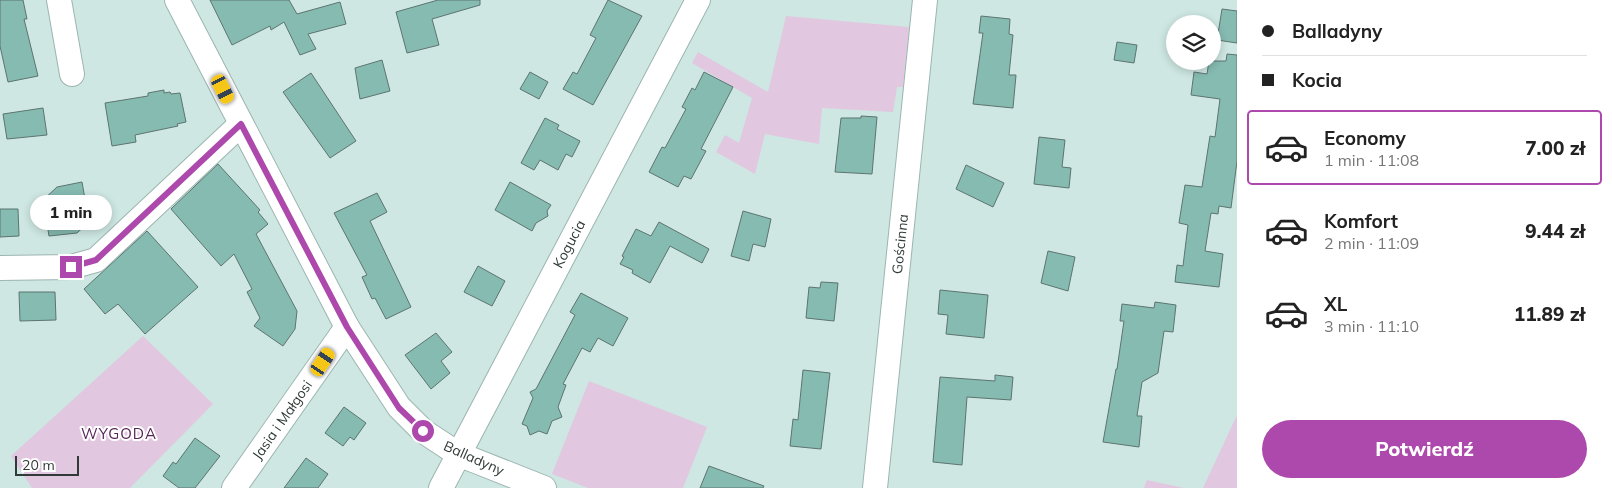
<!DOCTYPE html>
<html lang="pl">
<meta charset="utf-8">
<style>
:root{--surface:#fff;--page:#f2f2f2;--text:#222;--muted:#767676;--line:#e0e0e0;--accent:#ad48ac}
body{margin:0;font-family:Mulish,sans-serif;background:var(--page);color:var(--text);height:100vh;display:flex;flex-direction:column;font-size:19px;white-space:nowrap}
*{box-sizing:border-box;margin:0}
p{font-size:16px;color:var(--muted)}
.icon{flex:none;width:28px;height:28px;fill:none;stroke:currentColor;stroke-width:2;stroke-linecap:round;stroke-linejoin:round}
.map{position:relative;flex:1;overflow:hidden}
.sheet{display:flex;flex-direction:column;background:var(--surface);width:375px}
.sheet>*{flex:none}
.guide{display:grid;align-content:center;height:110px;padding:0 25px;background:var(--surface)}
.tools{position:absolute;left:1166px;top:15px;display:grid;gap:10px}
.tools a{display:grid;place-items:center;width:55px;height:55px;border-radius:50%;background:var(--surface);box-shadow:0 2px 8px #0003;font-size:25px}
.scale{position:absolute;left:15px;bottom:12px;width:64px;box-sizing:border-box;padding-left:5px;border:2px solid #303a38;border-top:0;font-size:14px;line-height:18px;white-space:nowrap;color:#303a38;-webkit-text-stroke:4px #fff;paint-order:stroke}
.end{position:absolute;width:22px;height:22px;margin:-11px;border:6px solid #ad48ac;background:#fff;box-shadow:0 0 0 2px #fff}
.from{border-radius:50%}
.bubble{position:absolute;height:35px;border-radius:18px;background:var(--surface);box-shadow:0 2px 8px #0003;font-size:16px;font-weight:800;line-height:35px;text-align:center}
.car{position:absolute;width:15px;height:30px;margin:-15px -8px;border-radius:6px;box-shadow:0 0 4px 1px #0007;background:linear-gradient(#f5c518 24%,#345 0 40%,#f5c518 0 76%,#345 0 86%,#f5c518 0)}
.guide b{display:flex;align-items:center;gap:18px;height:48px;font-size:19px}
.guide b+b{border-top:1px solid var(--line)}
.guide i{width:12px;height:12px;background:var(--text)}
ul{padding:0;list-style:none}
li{display:flex;align-items:center;gap:15px;height:75px;margin:0 10px 8px;padding:0 15px;border:2px solid transparent;border-radius:5px}
li div{flex:1}
li b{display:block;font-size:19px}
li em{font-style:normal;font-weight:800}
li.current{border-color:var(--accent)}
li>.icon{width:45px;height:45px;stroke-width:1.5}
.action{display:flex;gap:10px;margin-top:auto;padding:10px 25px}
.action a{flex:1;height:58px;border-radius:30px;background:var(--accent);color:#fff;font-size:20px;font-weight:800;line-height:58px;text-align:center}
main{display:flex;flex:1;min-height:0}
.map>svg:first-child{display:block}
.green{fill:#e2c7e0}
.building{fill:#86bbb2;stroke:#5d7470}
.lines{fill:none;stroke-linecap:round;stroke-linejoin:round}
.minor-casing{stroke:#9cb5b0;stroke-width:26}
.minor{stroke:#fff;stroke-width:24}
.route{stroke:#ad48ac;stroke-width:6}
.labels{text-anchor:middle;stroke-width:4;stroke-linejoin:round;paint-order:stroke}
.street-label{font-size:14px;fill:#303a38;stroke:#fff}
.neighbourhood-label{font-size:15px;letter-spacing:1px;fill:#562556;stroke:#fff}
</style>
<main>
<div class="map">
<svg width="1237" height="488" viewBox="0 0 1237 488">
<rect width="100%" height="100%" fill="#cee7e2"/>
<!-- green -->
<g class="green">
<path d="M786,16L909,27L903,87H897L893,112L822,108L819,144L765,134L755,174L716,152L725,135L739,143L752,98L692,63L698,52L768,92Z"/>
<path d="M143,336L213,404L130,488H32L11,456Z"/>
<path d="M589,381L707,427L683,488H588L552,474Z"/>
<path d="M1237,415V488H1203Z"/>
<path d="M1147,480L1184,488H1144Z"/>
</g>
<!-- building -->
<g class="building">
<path d="M0,0H23L27,19H24L38,76L8,82L0,46Z"/>
<path d="M210,0H289L297,14L340,2L346,24L308,34L316,49L300,55L284,22L271,30L270,26L232,45Z"/>
<path d="M438,0H480V5L432,19L439,45L407,53L396,12Z"/>
<path d="M608,0L642,16L593,105L563,89L573,72L577,74L596,38L590,35Z"/>
<path d="M1222,9L1237,11V43L1217,40Z"/>
<path d="M981,16L1010,19L1009,34L1013,35L1009,75H1016L1013,108L973,104L983,33H979Z"/>
<path d="M1117,42L1137,45L1134,63L1114,60Z"/>
<path d="M1227,54L1237,55V161L1231,208L1219,206L1218,214L1211,213L1205,251L1223,254L1219,287L1175,282L1177,265L1183,266L1188,225L1179,223L1185,185L1202,187L1210,136L1215,137L1220,99L1191,95L1194,72L1207,74L1209,61H1226Z"/>
<path d="M382,60L390,91L360,99L355,68Z"/>
<path d="M530,72L548,82L539,99L520,89Z"/>
<path d="M704,72L733,87L701,149L706,151L691,179L684,176L678,187L649,172L662,147L665,148L686,109L682,107L692,88L695,90Z"/>
<path d="M311,73L356,141L330,158L283,92Z"/>
<path d="M164,90V93L170,92L171,94L180,93L186,122L177,124L178,126L135,135L136,142L112,146L105,103L148,96V93Z"/>
<path d="M43,108L47,135L7,139L3,114Z"/>
<path d="M861,116L877,117L872,174L835,172L841,118H861Z"/>
<path d="M545,118L559,125L557,129L580,141L572,157L566,154L558,170L540,160L534,170L521,163Z"/>
<path d="M1039,137L1065,140L1062,167L1071,168L1069,188L1034,184Z"/>
<path d="M218,164L260,210L258,212L268,224L256,234L297,311L295,329L283,346L254,326L260,318L247,292L252,289L234,254L221,266L171,209Z"/>
<path d="M966,165L1004,183L993,207L956,189Z"/>
<path d="M82,182L89,222L77,233L49,236L43,200L57,187Z"/>
<path d="M510,182L551,205L547,211L548,216L536,223L532,231L495,210Z"/>
<path d="M377,193L387,212L370,221L411,307L386,319L375,298L372,299L362,277L367,275L334,213Z"/>
<path d="M0,209H18L19,236L0,237Z"/>
<path d="M743,211L771,219L765,247L753,244L749,261L731,256Z"/>
<path d="M659,222L709,249L702,263L670,246L650,283L632,273L633,270L620,264L624,257L622,256L636,229L651,236Z"/>
<path d="M147,231L198,287L145,334L118,304L105,314L84,289Z"/>
<path d="M1048,251L1075,257L1068,291L1041,283Z"/>
<path d="M478,266L505,281L492,306L464,292Z"/>
<path d="M821,282L838,283L834,321L806,318L809,287L820,288Z"/>
<path d="M940,290L988,295L984,338L946,334L948,315L938,314Z"/>
<path d="M19,292H55L56,320L20,321Z"/>
<path d="M581,293L628,318L613,346L598,338L590,352L582,348L563,384L566,385L558,407L562,417L552,421L547,434L539,431L530,435L527,426L522,424L533,398L530,392L536,389L575,315L570,312Z"/>
<path d="M1155,302L1176,305L1173,332L1164,331L1158,373L1142,382L1137,416H1142L1139,447L1103,442L1116,369H1117L1124,321H1120L1122,304L1154,308Z"/>
<path d="M436,333L452,352L441,361L450,373L431,389L405,355Z"/>
<path d="M803,370L830,373L821,449L790,446L793,419L798,420Z"/>
<path d="M995,375L1013,377L1011,400L967,397L962,465L933,462L940,377L995,381Z"/>
<path d="M344,407L366,423L354,440L350,437L343,446L325,433Z"/>
<path d="M195,438L220,456L195,488H179L163,476L173,462L176,464Z"/>
<path d="M306,458L328,474L318,488H284Z"/>
<path d="M709,466L764,486L763,488H700Z"/>
</g>
<g class="lines">
<!-- minor casing -->
<g class="minor-casing">
<g id="minor">
<path d="M59,0L72,74"/>
<path d="M177,0L347,327L399,407L423,431L458,454L544,488"/>
<path d="M0,268L71,267L96,260L241,124"/>
<path d="M234,488L347,327"/>
<path d="M441,488L698,0"/>
<path d="M875,488L925,0"/>
</g>
</g>
<!-- minor -->
<use href="#minor" class="minor"/>
</g>
<g class="lines">
<!-- route -->
<path class="route" d="M71,267L96,260L241,124L347,327L399,408L423,431"/>
</g>
<g class="labels">
<!-- street labels -->
<g class="street-label">
<text transform="translate(569 244) rotate(-62)" y="5">Kogucia</text>
<text transform="translate(900 244) rotate(-84)" y="5">Gościnna</text>
<text transform="translate(282 420) rotate(-55)" y="5">Jasia i Małgosi</text>
<text transform="translate(474 458) rotate(24)" y="5">Balladyny</text>
</g>
<!-- neighbourhood labels -->
<g class="neighbourhood-label">
<text x="119" y="439">WYGODA</text>
</g>
</g>
</svg>
<div class="tools">
<a><svg class="icon" aria-label="layers" viewBox="0 0 24 24"><path d="M12 4l9 5-9 5-9-5zM3 14l9 5 9-5"/></svg></a>
</div>
<div class="scale">20 m</div>
<i class="end from" style="left:423px;top:431px"></i>
<i class="end" style="left:71px;top:267px"></i>
<div class="bubble" style="left:30px;top:195px;width:82px">1 min</div>
<i class="car" style="left:223px;top:89px;rotate:153deg"></i>
<i class="car" style="left:323px;top:362px;rotate:34deg"></i>
</div>
<section class="sheet">
<div class="guide">
<b><i class="from"></i>Balladyny</b>
<b><i></i>Kocia</b>
</div>
<ul>
<li class="current"><svg class="icon" aria-label="car" viewBox="0 0 24 24"><path d="M5 17H2v-5l4-1 3-4h7l3 4 3 1v5h-3M9 17h6M6 11h13"/><circle cx="7" cy="17" r="2"/><circle cx="17" cy="17" r="2"/></svg><div><b>Economy</b><p>1 min · 11:08</p></div><em>7.00 zł</em></li>
<li><svg class="icon" aria-label="car" viewBox="0 0 24 24"><path d="M5 17H2v-5l4-1 3-4h7l3 4 3 1v5h-3M9 17h6M6 11h13"/><circle cx="7" cy="17" r="2"/><circle cx="17" cy="17" r="2"/></svg><div><b>Komfort</b><p>2 min · 11:09</p></div><em>9.44 zł</em></li>
<li><svg class="icon" aria-label="car" viewBox="0 0 24 24"><path d="M5 17H2v-5l4-1 3-4h7l3 4 3 1v5h-3M9 17h6M6 11h13"/><circle cx="7" cy="17" r="2"/><circle cx="17" cy="17" r="2"/></svg><div><b>XL</b><p>3 min · 11:10</p></div><em>11.89 zł</em></li>
</ul>
<div class="action"><a>Potwierdź</a></div>
</section>
</main>
